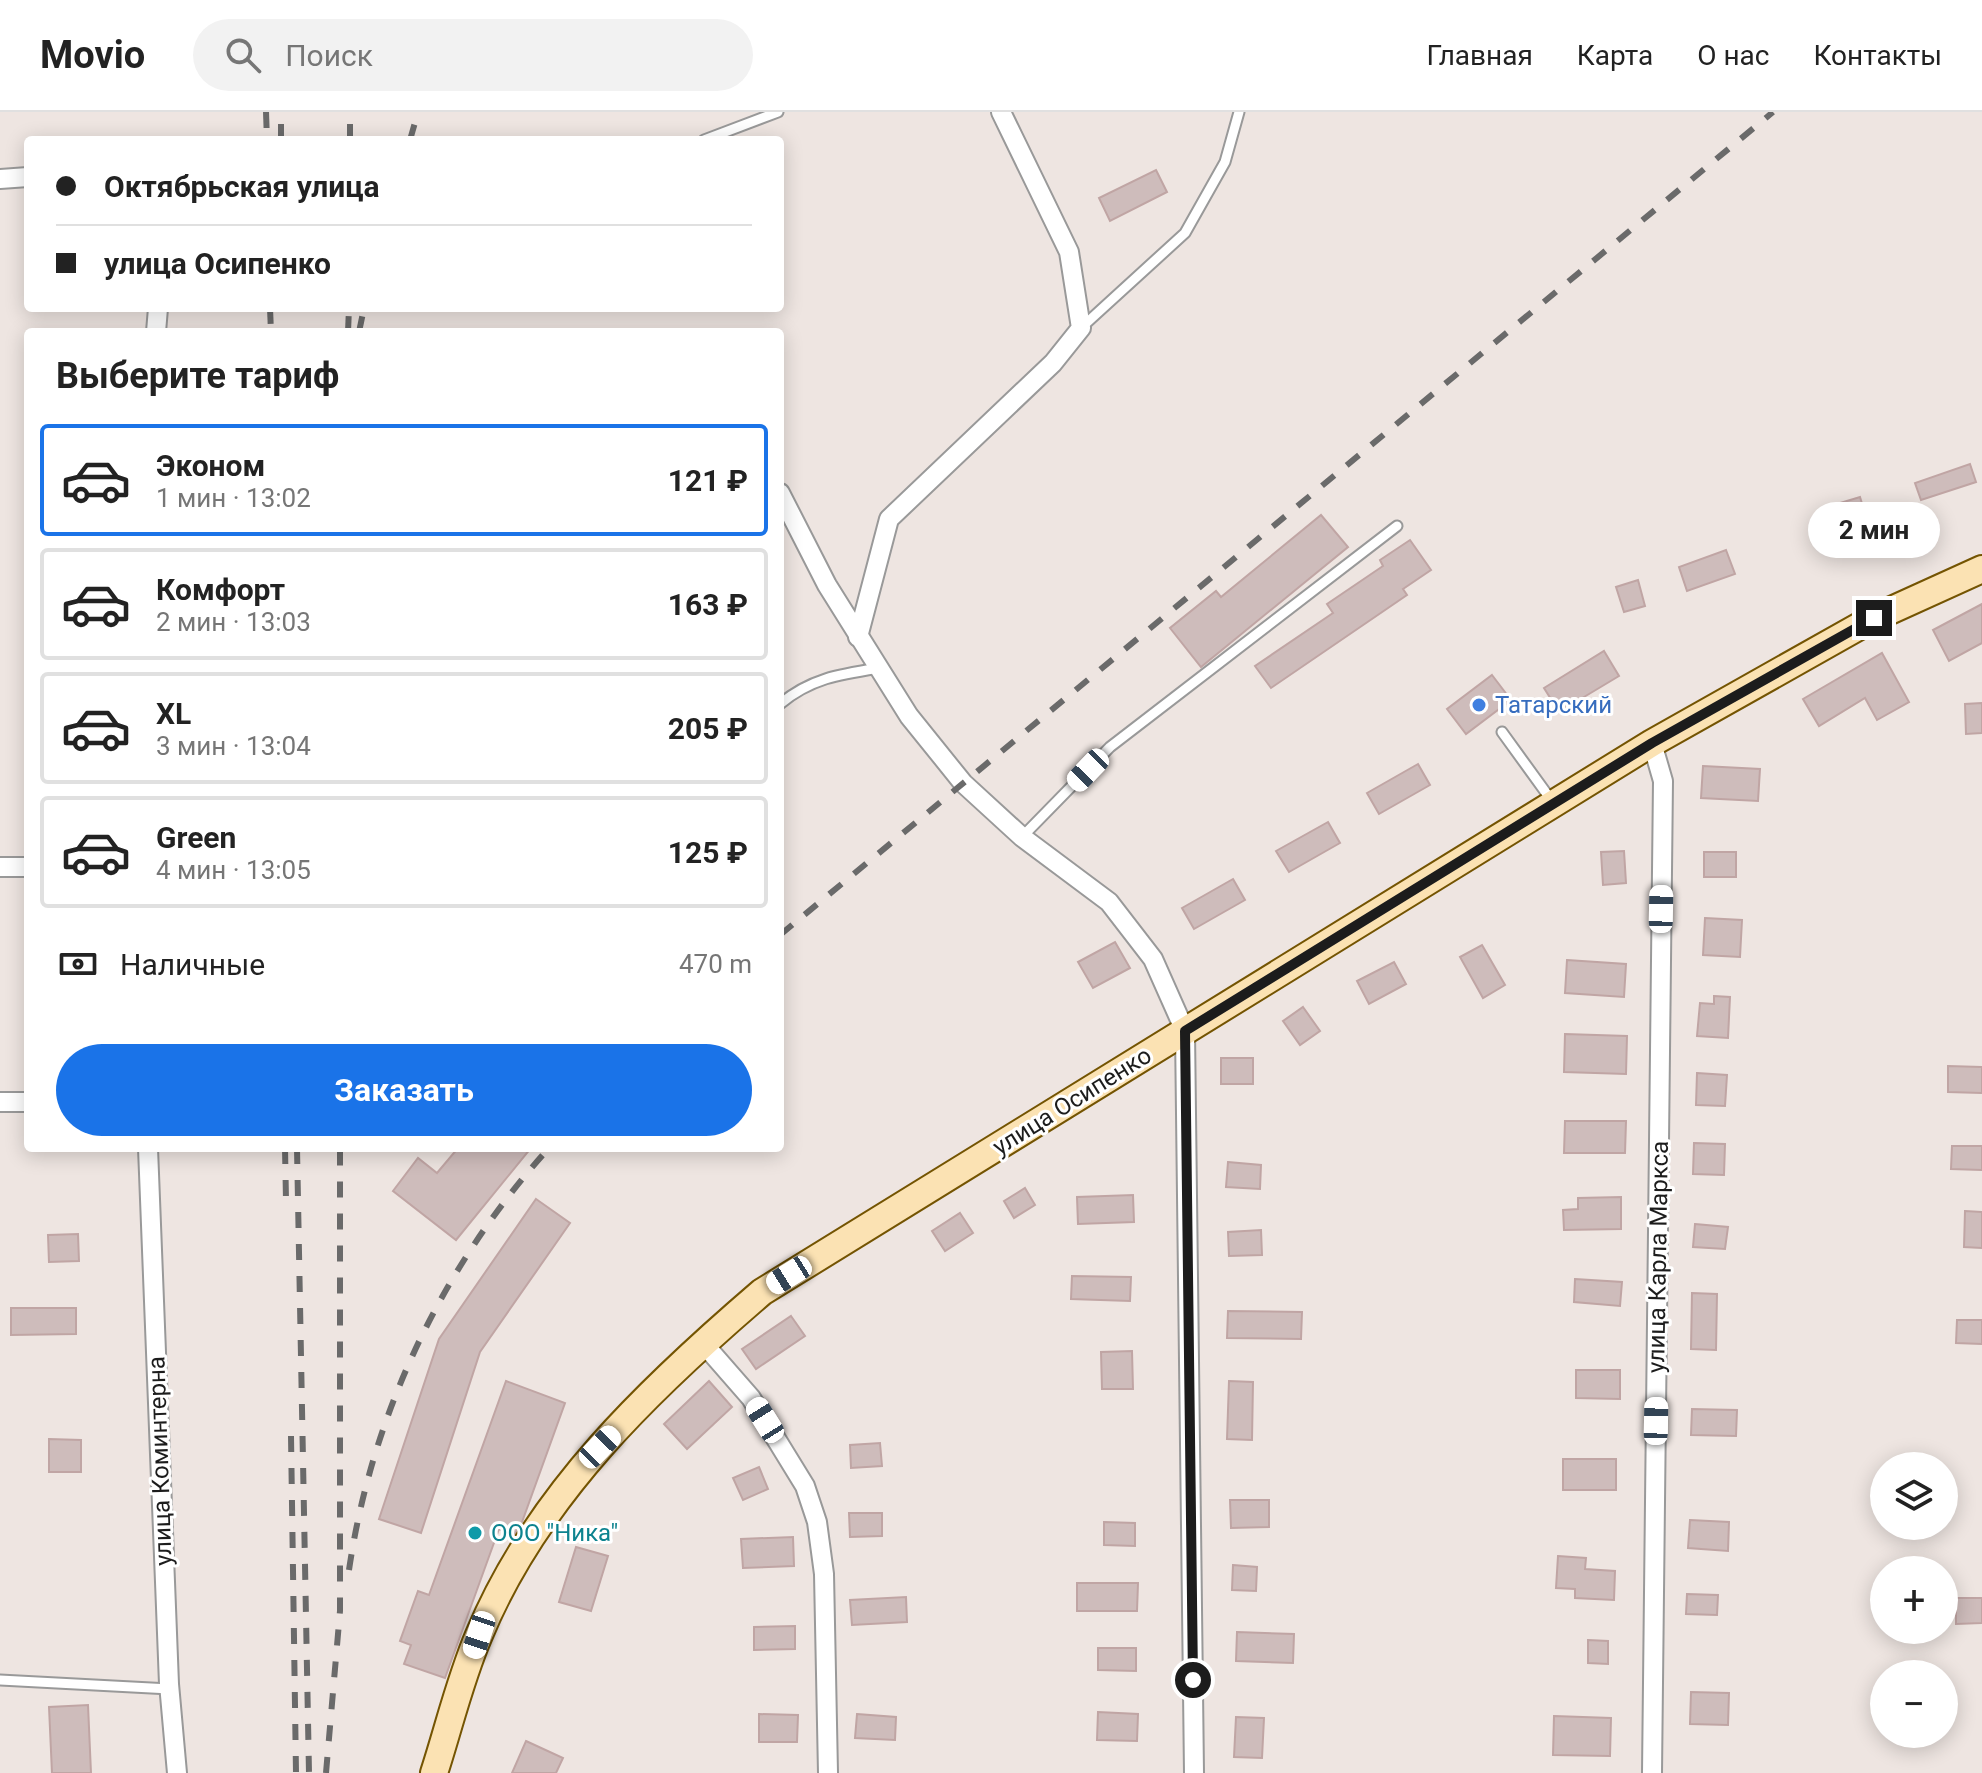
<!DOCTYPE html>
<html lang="ru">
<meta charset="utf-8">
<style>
:root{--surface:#fff;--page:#f2f2f2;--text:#222;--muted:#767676;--line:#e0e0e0;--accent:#1a73e8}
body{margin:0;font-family:Roboto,sans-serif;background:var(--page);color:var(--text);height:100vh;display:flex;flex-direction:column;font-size:30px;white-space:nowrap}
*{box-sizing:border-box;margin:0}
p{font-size:26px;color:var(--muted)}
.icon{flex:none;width:44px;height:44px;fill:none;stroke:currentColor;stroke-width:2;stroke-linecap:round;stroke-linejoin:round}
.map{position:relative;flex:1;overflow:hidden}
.side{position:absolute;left:24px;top:216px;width:760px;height:824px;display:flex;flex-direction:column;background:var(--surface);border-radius:8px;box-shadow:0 4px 20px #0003}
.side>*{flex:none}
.banner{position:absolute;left:24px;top:24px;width:760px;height:176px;border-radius:8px;box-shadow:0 4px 20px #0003;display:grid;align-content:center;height:176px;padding:0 32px;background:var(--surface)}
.buttons{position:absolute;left:1870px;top:1340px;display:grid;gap:16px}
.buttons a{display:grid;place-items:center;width:88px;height:88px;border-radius:50%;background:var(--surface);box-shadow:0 4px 20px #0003;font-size:40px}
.end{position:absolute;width:36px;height:36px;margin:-18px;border:10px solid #1c1c1c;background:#fff;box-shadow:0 0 0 4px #fff}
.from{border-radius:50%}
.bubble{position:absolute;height:56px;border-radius:28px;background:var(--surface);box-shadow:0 4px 20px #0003;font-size:26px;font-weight:700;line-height:56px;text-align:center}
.car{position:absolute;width:24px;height:48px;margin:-24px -12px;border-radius:10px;box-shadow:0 0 6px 2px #0007;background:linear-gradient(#fff 24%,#345 0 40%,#fff 0 76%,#345 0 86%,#fff 0)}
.banner b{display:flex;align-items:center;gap:28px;height:76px;font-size:30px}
.banner b+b{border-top:2px solid var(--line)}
.banner i{width:20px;height:20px;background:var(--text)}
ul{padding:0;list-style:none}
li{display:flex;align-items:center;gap:24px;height:112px;margin:0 16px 12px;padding:0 16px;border:4px solid var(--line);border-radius:8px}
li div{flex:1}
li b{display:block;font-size:30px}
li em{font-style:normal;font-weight:700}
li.on{border-color:var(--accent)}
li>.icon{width:72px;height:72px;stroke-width:1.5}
h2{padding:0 32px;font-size:36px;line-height:96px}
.pay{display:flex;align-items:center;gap:20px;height:88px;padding:0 32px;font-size:30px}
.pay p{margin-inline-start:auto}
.button{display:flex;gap:16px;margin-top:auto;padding:16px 32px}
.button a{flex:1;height:92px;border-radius:48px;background:var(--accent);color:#fff;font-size:32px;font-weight:700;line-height:92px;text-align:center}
header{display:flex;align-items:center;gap:48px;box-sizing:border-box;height:112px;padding:0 40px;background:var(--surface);border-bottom:2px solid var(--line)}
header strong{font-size:38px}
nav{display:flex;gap:44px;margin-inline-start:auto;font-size:28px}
.search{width:560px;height:72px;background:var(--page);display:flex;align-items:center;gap:20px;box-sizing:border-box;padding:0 28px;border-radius:44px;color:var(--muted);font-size:30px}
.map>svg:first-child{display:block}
.building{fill:#cebcbb;stroke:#c0a5a4;stroke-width:2}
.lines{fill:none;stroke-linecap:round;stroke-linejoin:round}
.lane-casing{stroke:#999;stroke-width:13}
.street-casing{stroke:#999;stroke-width:22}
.secondary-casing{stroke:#745402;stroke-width:30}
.lane{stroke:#fff;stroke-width:9}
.street{stroke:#fff;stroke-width:18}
.secondary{stroke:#fbe2b3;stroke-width:26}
.rail{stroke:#6a6a6a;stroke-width:6;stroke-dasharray:16 16;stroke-linecap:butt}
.route{stroke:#1c1c1c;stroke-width:10}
.shop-dot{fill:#3f7fe0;stroke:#fff;stroke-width:3}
.culture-dot{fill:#0f9aa8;stroke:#fff;stroke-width:3}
.labels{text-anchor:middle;stroke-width:6;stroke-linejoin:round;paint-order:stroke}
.shop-label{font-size:24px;fill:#366cbe;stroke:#fff;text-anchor:start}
.street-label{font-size:24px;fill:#1c1c1c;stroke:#fff}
.culture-label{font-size:24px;fill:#0d838f;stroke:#fff;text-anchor:start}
</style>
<header>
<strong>Movio</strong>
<div class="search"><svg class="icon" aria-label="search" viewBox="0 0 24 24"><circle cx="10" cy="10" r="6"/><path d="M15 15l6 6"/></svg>Поиск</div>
<nav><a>Главная</a><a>Карта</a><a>О нас</a><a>Контакты</a></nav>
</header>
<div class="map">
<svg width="1982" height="1661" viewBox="0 0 1982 1661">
<rect width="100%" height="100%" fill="#eee5e1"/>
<!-- building -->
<g class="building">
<path d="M1156,58L1167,80L1110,109L1099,86Z"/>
<path d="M1970,352L1976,370L1921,388L1915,371Z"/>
<path d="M1860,385L1867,408L1844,416L1837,392Z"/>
<path d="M1321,403L1348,435L1201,555L1170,516L1216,479L1221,485Z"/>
<path d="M1410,428L1431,458L1403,477L1407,483L1271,576L1255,554L1333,501L1327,492L1383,454L1380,448Z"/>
<path d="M1726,438L1735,462L1687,479L1679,455Z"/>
<path d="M1638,468L1645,494L1624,500L1616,475Z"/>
<path d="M1982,492V531L1949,549L1933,518Z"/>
<path d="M1604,539L1619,564L1559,600L1544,576Z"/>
<path d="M1882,541L1909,590L1877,608L1865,586L1819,614L1803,587Z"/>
<path d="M1492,563L1511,588L1466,622L1447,597Z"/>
<path d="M1982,591V621L1966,622L1965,592Z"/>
<path d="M1418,652L1430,673L1379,702L1367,681Z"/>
<path d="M1703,654L1760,657L1758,689L1701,686Z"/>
<path d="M1328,710L1340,731L1289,760L1276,739Z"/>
<path d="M1624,739L1626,771L1603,773L1601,740Z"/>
<rect x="1704" y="740" width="32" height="25"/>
<path d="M1233,767L1245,788L1194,817L1182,796Z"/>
<path d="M1705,806L1742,808L1740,845L1703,843Z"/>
<path d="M1115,830L1130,856L1093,876L1078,850Z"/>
<path d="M1482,833L1505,873L1483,886L1460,845Z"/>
<path d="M1567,848L1626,852L1624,885L1565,881Z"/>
<path d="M1394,850L1406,872L1369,892L1357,869Z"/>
<path d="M1714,884L1730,885L1728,926L1697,924L1700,891L1714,892Z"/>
<path d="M1303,895L1320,919L1300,933L1283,909Z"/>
<path d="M1565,922L1627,924L1626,962L1564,960Z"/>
<rect x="1221" y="946" width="32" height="26"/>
<path d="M1948,954L1982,955V981L1948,980Z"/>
<path d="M1697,961L1727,963L1725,994L1696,993Z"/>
<path d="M1565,1009H1626L1625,1041H1564Z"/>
<path d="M1694,1031L1725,1032L1724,1063L1693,1062Z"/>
<path d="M1952,1034H1982V1058L1951,1057Z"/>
<path d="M458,1036H531L456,1128L393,1079L418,1046L437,1061Z"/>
<path d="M1228,1050L1261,1053L1260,1077L1226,1075Z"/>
<path d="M1025,1076L1035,1093L1014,1106L1004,1089Z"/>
<path d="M1133,1083L1134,1110L1078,1112L1077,1085Z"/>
<path d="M1621,1085V1117L1564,1118L1563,1098L1578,1097V1086Z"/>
<path d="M536,1087L570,1111L480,1240L421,1421L379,1407L439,1227Z"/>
<path d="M1965,1099L1982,1100V1136L1964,1135Z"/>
<path d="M960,1101L973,1121L945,1139L932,1119Z"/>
<path d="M1695,1112L1728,1115L1725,1137L1693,1135Z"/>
<path d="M1261,1118L1262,1143L1229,1144L1228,1120Z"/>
<path d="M78,1122L79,1149L49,1150L48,1123Z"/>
<path d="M1072,1164L1131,1165L1130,1189L1071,1187Z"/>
<path d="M1575,1167L1622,1170L1620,1194L1574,1190Z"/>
<path d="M1692,1181L1717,1182L1716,1238L1691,1237Z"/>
<path d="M11,1196H76V1222L11,1223Z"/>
<path d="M1228,1199L1302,1200L1301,1227L1227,1226Z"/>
<path d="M791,1204L805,1224L756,1257L742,1237Z"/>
<path d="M1957,1208H1982V1232L1956,1231Z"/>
<path d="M1132,1239L1133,1277H1102L1101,1240Z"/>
<path d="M1576,1258H1620V1287L1576,1286Z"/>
<path d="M506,1269L565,1291L522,1410L514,1423L499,1417L445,1566L404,1552L411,1533L400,1529L418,1479L429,1483Z"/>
<path d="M709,1269L732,1295L687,1337L664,1312Z"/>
<path d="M1229,1269L1253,1270L1252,1328L1227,1327Z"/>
<path d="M1692,1297L1737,1298L1736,1324L1691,1323Z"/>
<path d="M49,1327L81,1328V1360H49Z"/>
<path d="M880,1331L882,1354L851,1356L850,1333Z"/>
<rect x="1563" y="1347" width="53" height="31"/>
<path d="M759,1355L768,1377L743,1388L733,1366Z"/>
<path d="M1230,1388H1269V1415L1231,1416Z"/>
<path d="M849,1401H882V1424L850,1425Z"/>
<path d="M1690,1408L1729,1410L1728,1439L1688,1436Z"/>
<path d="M1104,1410L1135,1411V1434L1104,1433Z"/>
<path d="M793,1425L794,1454L743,1456L741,1427Z"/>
<path d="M576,1435L608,1444L591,1499L559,1490Z"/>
<path d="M1558,1444L1586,1446L1585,1457L1615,1459L1614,1488L1575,1486V1477L1556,1476Z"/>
<path d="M1233,1453L1257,1455L1256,1479L1232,1478Z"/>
<path d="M1077,1471H1138L1137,1499H1077Z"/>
<path d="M1687,1482L1718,1483L1717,1503L1686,1502Z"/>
<path d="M906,1485L907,1510L852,1513L850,1488Z"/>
<path d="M1956,1486H1982V1511L1956,1512Z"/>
<path d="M795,1514V1537L754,1538V1515Z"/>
<path d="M1237,1520L1294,1522L1293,1551L1236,1549Z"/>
<path d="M1588,1528L1608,1529V1552L1588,1551Z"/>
<path d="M1098,1536H1136V1559L1098,1558Z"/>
<path d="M1691,1580L1729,1581L1728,1613L1690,1612Z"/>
<path d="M88,1593L91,1661H52L49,1595Z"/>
<path d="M1098,1600L1138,1602L1137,1629L1097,1628Z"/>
<path d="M759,1602L798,1603L797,1630H759Z"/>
<path d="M857,1602L896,1605L895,1628L855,1626Z"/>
<path d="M1554,1604L1611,1606L1610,1644L1553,1643Z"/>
<path d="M1236,1605L1264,1606L1262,1646L1234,1645Z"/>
<path d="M526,1629L563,1646L556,1661H512Z"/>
</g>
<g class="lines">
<!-- lane casing -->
<g class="lane-casing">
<g id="lane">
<path d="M704,28L778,0"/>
<path d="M1082,215L1185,121L1225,50L1239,0"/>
<path d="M780,592C811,566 841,562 880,556"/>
<path d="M1502,620L1552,689"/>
<path d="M1022,725L1110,635L1397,414"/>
<path d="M0,1568L170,1577"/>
</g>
</g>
<!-- street casing -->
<g class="street-casing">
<g id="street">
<path d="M0,67L28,65"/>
<path d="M156,220L158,196"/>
<path d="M780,381L827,473L909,604L963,671L1022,725L1109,790L1153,847L1185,919L1194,1661"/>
<path d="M858,525L889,407L1053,251L1081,216L1069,140L1001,0"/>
<path d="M1652,631L1663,669L1652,1661"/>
<path d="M0,755H28"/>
<path d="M0,990H28"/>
<path d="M148,1036L169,1572L177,1661"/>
<path d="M703,1231L751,1286L805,1374L817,1410L824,1462L828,1661"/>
</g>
</g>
<!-- secondary casing -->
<g class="secondary-casing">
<path id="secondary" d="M434,1661C449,1615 460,1567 479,1523C537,1383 650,1276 762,1180L1652,631L1874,506L1982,457"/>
</g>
<!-- lane -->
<use href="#lane" class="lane"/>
<!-- street -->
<use href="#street" class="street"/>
<!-- secondary -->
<use href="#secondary" class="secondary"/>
<!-- rail -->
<g class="rail">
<path d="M266,0L267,28"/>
<path d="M281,28V0"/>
<path d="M350,28V0"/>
<path d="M410,28L418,0"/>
<path d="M270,196L271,220"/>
<path d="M348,220L349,196"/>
<path d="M359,220L364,196"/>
<path d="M780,823L1773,0"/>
<path d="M285,1036L286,1088"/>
<path d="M297,1036L309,1661"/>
<path d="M291,1324L296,1661"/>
<path d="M349,1458C372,1301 443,1153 549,1036"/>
<path d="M326,1661L340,1499V1036"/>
</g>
</g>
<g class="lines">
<!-- route -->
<path class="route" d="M1193,1568L1185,919L1652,631L1874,506"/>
</g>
<!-- markers -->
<circle class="shop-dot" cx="1479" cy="593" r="8"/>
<circle class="culture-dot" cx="475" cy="1421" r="8"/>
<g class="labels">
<!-- shop labels -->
<g class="shop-label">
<text x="1495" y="601">Татарский</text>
</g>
<!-- street labels -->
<g class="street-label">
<text transform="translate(1072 989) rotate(-32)" y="8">улица Осипенко</text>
<text transform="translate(1658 1145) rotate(-89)" y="8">улица Карла Маркса</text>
<text transform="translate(160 1349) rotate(-92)" y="8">улица Коминтерна</text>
</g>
<!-- culture labels -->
<g class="culture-label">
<text x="491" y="1429">ООО "Ника"</text>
</g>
</g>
</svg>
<div class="buttons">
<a><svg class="icon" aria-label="layers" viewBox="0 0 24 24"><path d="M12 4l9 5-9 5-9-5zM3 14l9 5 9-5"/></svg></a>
<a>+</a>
<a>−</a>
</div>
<i class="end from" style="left:1193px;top:1568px"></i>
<i class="end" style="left:1874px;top:506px"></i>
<div class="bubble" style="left:1808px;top:390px;width:132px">2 мин</div>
<i class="car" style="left:1088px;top:658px;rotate:224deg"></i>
<i class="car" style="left:1661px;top:797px;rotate:1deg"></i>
<i class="car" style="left:789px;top:1163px;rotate:238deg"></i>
<i class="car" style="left:765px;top:1308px;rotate:328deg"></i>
<i class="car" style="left:1656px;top:1309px;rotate:1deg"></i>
<i class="car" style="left:600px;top:1335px;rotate:44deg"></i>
<i class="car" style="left:479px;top:1523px;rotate:198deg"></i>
<div class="banner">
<b><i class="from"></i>Октябрьская улица</b>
<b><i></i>улица Осипенко</b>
</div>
<section class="side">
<h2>Выберите тариф</h2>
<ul>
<li class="on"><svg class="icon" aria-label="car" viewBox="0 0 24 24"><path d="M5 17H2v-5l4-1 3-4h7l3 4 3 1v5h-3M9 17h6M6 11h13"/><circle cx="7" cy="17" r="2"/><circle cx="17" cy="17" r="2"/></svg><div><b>Эконом</b><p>1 мин · 13:02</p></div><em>121 ₽</em></li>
<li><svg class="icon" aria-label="car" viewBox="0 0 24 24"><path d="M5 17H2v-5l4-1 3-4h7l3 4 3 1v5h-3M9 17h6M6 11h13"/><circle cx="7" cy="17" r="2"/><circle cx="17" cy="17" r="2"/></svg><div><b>Комфорт</b><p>2 мин · 13:03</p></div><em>163 ₽</em></li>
<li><svg class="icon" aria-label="car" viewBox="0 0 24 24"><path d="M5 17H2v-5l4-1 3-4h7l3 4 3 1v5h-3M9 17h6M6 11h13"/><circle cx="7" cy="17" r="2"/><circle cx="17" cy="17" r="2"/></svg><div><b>XL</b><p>3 мин · 13:04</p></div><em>205 ₽</em></li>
<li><svg class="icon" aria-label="car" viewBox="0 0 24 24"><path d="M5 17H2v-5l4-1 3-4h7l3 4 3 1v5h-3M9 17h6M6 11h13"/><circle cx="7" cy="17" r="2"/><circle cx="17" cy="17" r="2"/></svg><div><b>Green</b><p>4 мин · 13:05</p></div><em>125 ₽</em></li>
</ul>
<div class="pay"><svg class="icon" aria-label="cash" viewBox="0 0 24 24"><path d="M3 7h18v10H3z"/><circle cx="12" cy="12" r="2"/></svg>Наличные<p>470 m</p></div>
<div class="button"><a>Заказать</a></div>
</section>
</div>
